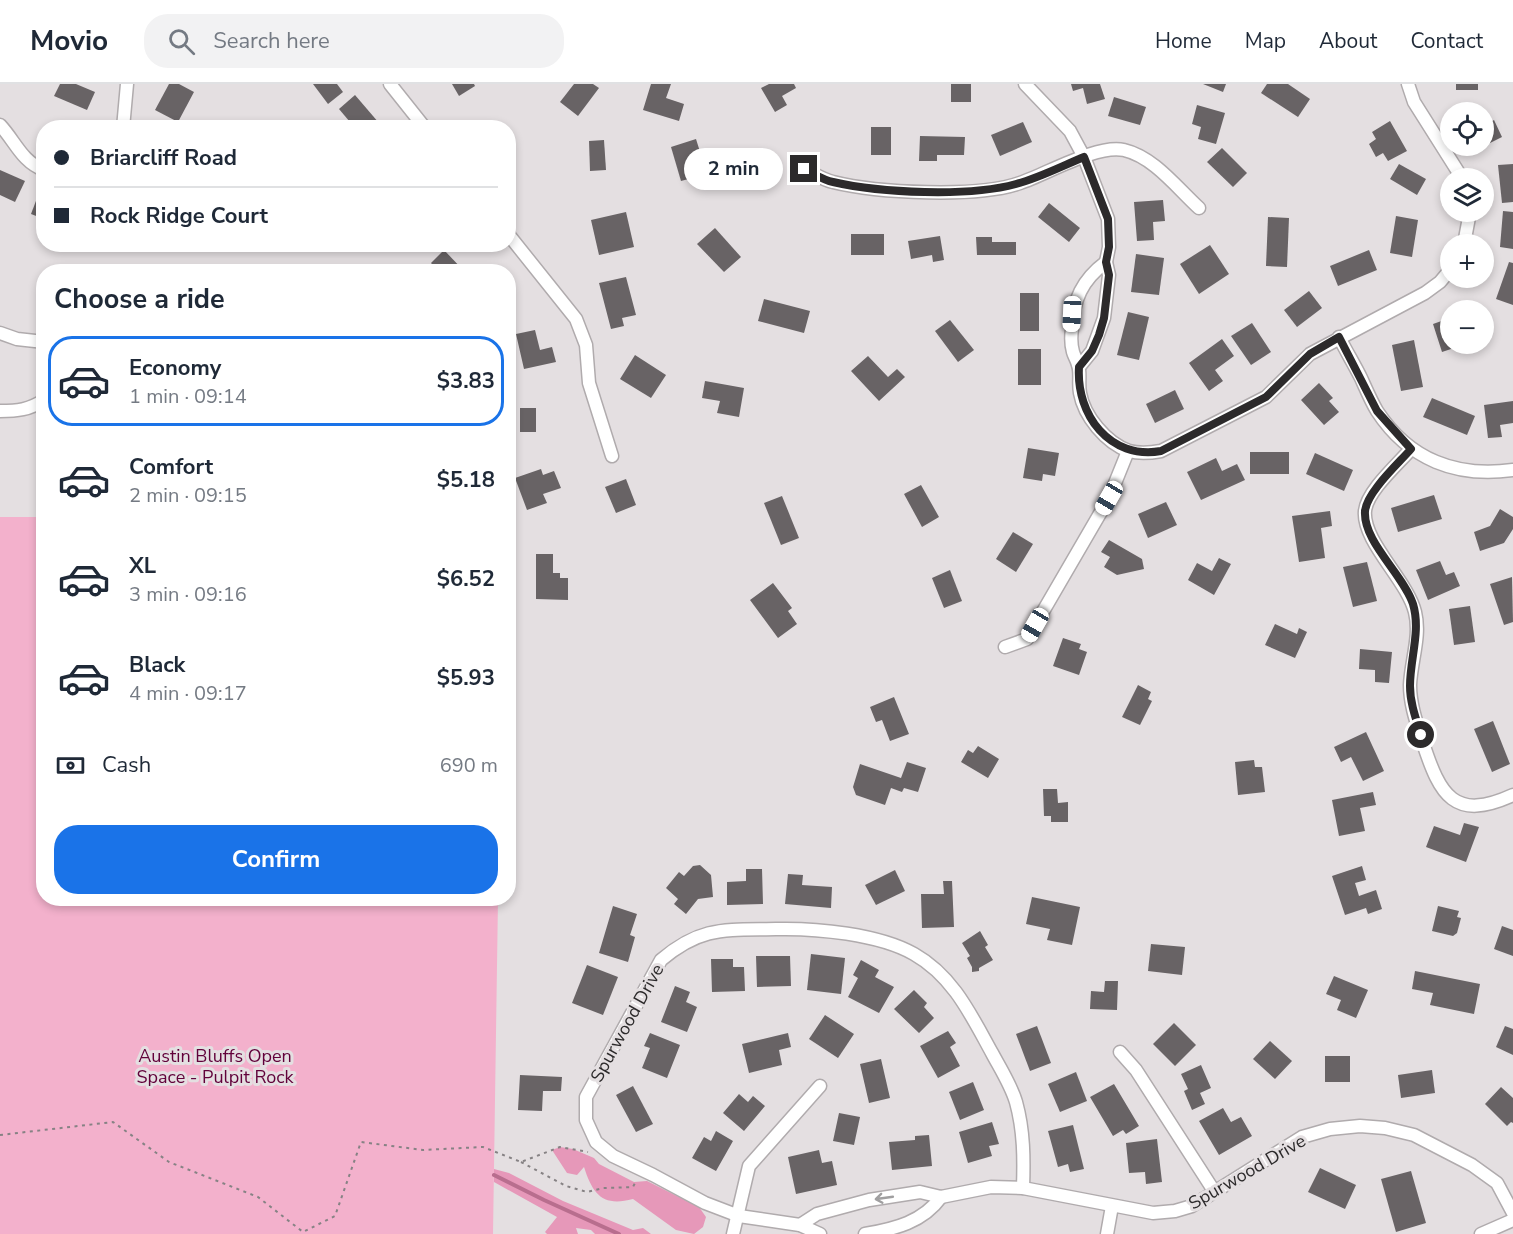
<!DOCTYPE html>
<meta charset="utf-8">
<style>
:root{--surface:#fff;--page:#f2f2f3;--text:#1f2937;--muted:#747a83;--line:#e0e1e3;--accent:#1a73e8}
body{margin:0;font-family:"Nunito Sans",sans-serif;background:var(--page);color:var(--text);height:100vh;display:flex;flex-direction:column;font-size:22px;white-space:nowrap}
*{box-sizing:border-box;margin:0}
p{font-size:20px;color:var(--muted)}
.icon{flex:none;width:33px;height:33px;fill:none;stroke:currentColor;stroke-width:2;stroke-linecap:round;stroke-linejoin:round}
.map{position:relative;flex:1;overflow:hidden}
.details{position:absolute;left:36px;top:180px;width:480px;height:642px;display:flex;flex-direction:column;background:var(--surface);border-radius:24px;box-shadow:0 3px 9px #0003}
.details>*{flex:none}
.banner{position:absolute;left:36px;top:36px;width:480px;height:132px;border-radius:24px;box-shadow:0 3px 9px #0003;display:grid;align-content:center;height:132px;padding:0 18px;background:var(--surface)}
.buttons{position:absolute;left:1440px;top:18px;display:grid;gap:12px}
.buttons a{display:grid;place-items:center;width:54px;height:54px;border-radius:50%;background:var(--surface);box-shadow:0 3px 9px #0003;font-size:30px}
.end{position:absolute;width:27px;height:27px;margin:-14px;border:8px solid #2c2a2b;background:#fff;box-shadow:0 0 0 3px #fff}
.from{border-radius:50%}
.bubble{position:absolute;height:42px;border-radius:21px;background:var(--surface);box-shadow:0 3px 9px #0003;font-size:20px;font-weight:700;line-height:42px;text-align:center}
.car{position:absolute;width:18px;height:36px;margin:-18px -9px;border-radius:8px;box-shadow:0 0 4px 2px #0007;background:linear-gradient(#fff 24%,#345 0 40%,#fff 0 76%,#345 0 86%,#fff 0)}
.banner b{display:flex;align-items:center;gap:21px;height:57px;font-size:22px}
.banner b+b{border-top:2px solid var(--line)}
.banner i{width:15px;height:15px;background:var(--text)}
ul{padding:0;list-style:none}
li{display:flex;align-items:center;gap:18px;height:90px;margin:0 12px 9px;padding:0 6px;border:3px solid transparent;border-radius:24px}
li div{flex:1}
li b{display:block;font-size:22px}
li em{font-style:normal;font-weight:700}
li.active{border-color:var(--accent)}
li>.icon{width:54px;height:54px;stroke-width:1.5}
h2{padding:0 18px;font-size:27px;line-height:72px}
.pay{display:flex;align-items:center;gap:15px;height:66px;padding:0 18px;font-size:22px}
.pay p{margin-inline-start:auto}
.primary-button{display:flex;gap:12px;margin-top:auto;padding:12px 18px}
.primary-button a{flex:1;height:69px;border-radius:24px;background:var(--accent);color:#fff;font-size:24px;font-weight:700;line-height:69px;text-align:center}
header{display:flex;align-items:center;gap:36px;box-sizing:border-box;height:84px;padding:0 30px;background:var(--surface);border-bottom:2px solid var(--line)}
header strong{font-size:28px}
nav{display:flex;gap:33px;margin-inline-start:auto;font-size:21px}
.search{width:420px;height:54px;background:var(--page);display:flex;align-items:center;gap:15px;box-sizing:border-box;padding:0 21px;border-radius:24px;color:var(--muted);font-size:22px}
.map>svg:first-child{display:block}
.green{fill:#f3b1cc}
.forest{fill:#e698b9}
.lines{fill:none;stroke-linecap:round;stroke-linejoin:round}
.stream{stroke:#b86e8e;stroke-width:4}
.building{fill:#686365}
.minor-casing{stroke:#b0abad;stroke-width:15}
.path{stroke:#868284;stroke-width:2;stroke-dasharray:3 4.5;stroke-linecap:butt}
.minor{stroke:#fff;stroke-width:12}
.oneway{stroke:#a09fa0}
.route{stroke:#2c2a2b;stroke-width:8}
.labels{text-anchor:middle;stroke-width:6;stroke-linejoin:round;paint-order:stroke}
.street-label{font-size:18px;fill:#2c2a2b;stroke:#e4dfe1}
.park-label{font-size:18px;fill:#61013a;stroke:#e4dfe1}
</style>
<header>
<strong>Movio</strong>
<div class="search"><svg class="icon" aria-label="search" viewBox="0 0 24 24"><circle cx="10" cy="10" r="6"/><path d="M15 15l6 6"/></svg>Search here</div>
<nav><a>Home</a><a>Map</a><a>About</a><a>Contact</a></nav>
</header>
<div class="map">
<svg width="1513" height="1150" viewBox="0 0 1513 1150">
<rect width="100%" height="100%" fill="#e4dfe1"/>
<!-- green -->
<path class="green" d="M0,433H43L44,814L498,815L493,1150H0Z"/>
<!-- forest -->
<g class="forest">
<path d="M560,1063L573,1065L594,1074L599,1080L634,1098L647,1097L699,1123L706,1133L703,1143L694,1150L676,1146L633,1115C603,1123 593,1111 584,1083L577,1091L567,1089L552,1066Z"/>
<path d="M494,1085L509,1089L563,1117L633,1146L643,1144L651,1150H595L591,1146L576,1144L578,1150H547L545,1148L557,1133L494,1098Z"/>
</g>
<g class="lines">
<!-- stream -->
<path class="stream" d="M494,1091L544,1116L619,1150"/>
</g>
<!-- building -->
<g class="building">
<path d="M60,0H76L95,8L87,26L54,12Z"/>
<path d="M169,0H179L194,8L178,38L155,26Z"/>
<path d="M313,0H337L343,8L328,20Z"/>
<path d="M452,0H474L475,2L459,12Z"/>
<path d="M574,0H593L599,4L578,32L560,18Z"/>
<path d="M651,0H671L666,14L684,20L679,37L643,26Z"/>
<path d="M769,0H794L796,4L782,12L787,21L775,28L761,4Z"/>
<rect x="951" y="0" width="20" height="18"/>
<path d="M1071,0H1100L1105,15L1087,20L1083,4L1073,7Z"/>
<path d="M1203,0H1226L1223,8Z"/>
<path d="M1267,0H1288L1310,15L1298,33L1261,9Z"/>
<rect x="1456" y="0" width="22" height="6"/>
<path d="M355,11L379,39L373,44H355L339,25Z"/>
<path d="M1114,13L1146,23L1140,41L1108,32Z"/>
<path d="M1197,21L1225,29L1216,60L1198,55L1201,43L1192,40Z"/>
<path d="M1484,28L1489,39L1494,36L1502,53L1484,62Z"/>
<path d="M1390,37L1407,67L1388,77L1383,69L1376,73L1369,60L1376,55L1372,48Z"/>
<path d="M1023,38L1032,58L1000,72L991,51Z"/>
<rect x="871" y="43" width="20" height="28"/>
<path d="M920,52L965,53L964,71H937V77H919Z"/>
<path d="M696,55L707,90L681,97L671,63Z"/>
<path d="M604,56L606,86L590,87L589,57Z"/>
<path d="M1222,64L1247,89L1233,103L1207,78Z"/>
<path d="M508,76H512L513,93H508Z"/>
<path d="M1399,80L1426,95L1417,111L1390,95Z"/>
<path d="M1513,80V118L1502,119L1498,81Z"/>
<path d="M0,86L25,97L15,118L0,111Z"/>
<path d="M39,109L44,111V135L31,130Z"/>
<path d="M1163,116L1165,137L1153,138L1154,156L1137,157L1134,118Z"/>
<path d="M1049,119L1080,144L1069,158L1038,133Z"/>
<path d="M1503,127L1513,128V165L1500,163Z"/>
<path d="M626,128L634,163L599,171L591,136Z"/>
<path d="M1396,132L1418,136L1412,173L1390,169Z"/>
<path d="M1268,133L1289,134L1287,183L1266,182Z"/>
<path d="M715,144L741,173L724,188L697,160Z"/>
<rect x="851" y="150" width="33" height="21"/>
<path d="M940,152L944,176L933,178L932,171L911,175L908,157Z"/>
<path d="M976,153H992V158H1016V171H977Z"/>
<path d="M1210,161L1229,190L1199,210L1180,180Z"/>
<path d="M444,166L465,188H439L431,179Z"/>
<path d="M1369,166L1377,186L1338,202L1330,182Z"/>
<path d="M1136,170L1164,174L1159,211L1131,208Z"/>
<path d="M1509,178L1513,179V221L1496,215Z"/>
<path d="M626,193L636,231L622,234L624,242L611,245L599,199Z"/>
<path d="M1309,207L1322,224L1297,243L1284,226Z"/>
<rect x="1020" y="209" width="19" height="38"/>
<path d="M764,215L810,227L804,249L758,237Z"/>
<path d="M1128,228L1149,233L1139,276L1117,271Z"/>
<path d="M1450,234V260H1466L1442,268L1433,240Z"/>
<path d="M950,236L974,266L958,278L935,247Z"/>
<path d="M1252,239L1271,268L1251,281L1231,252Z"/>
<path d="M535,246L540,266L552,263L556,278L524,285L516,250Z"/>
<path d="M1222,255L1234,272L1215,286L1223,297L1209,307L1189,279Z"/>
<path d="M1414,256L1423,303L1401,307L1392,261Z"/>
<rect x="1018" y="265" width="23" height="36"/>
<path d="M635,271L666,291L651,314L620,295Z"/>
<path d="M868,272L888,293L897,285L905,293L879,317L851,287Z"/>
<path d="M705,297L744,304L739,333L717,329L720,317L702,314Z"/>
<path d="M1319,299L1333,314L1329,317L1339,328L1324,341L1301,316Z"/>
<path d="M1175,306L1184,325L1155,339L1146,320Z"/>
<path d="M1432,314L1475,332L1467,351L1423,333Z"/>
<path d="M1513,317V339L1500,341L1502,353L1488,354L1484,321Z"/>
<rect x="520" y="324" width="16" height="24"/>
<path d="M1028,364L1059,369L1055,392L1043,390L1042,397L1023,394Z"/>
<rect x="1250" y="368" width="39" height="22"/>
<path d="M1315,369L1353,386L1344,407L1306,390Z"/>
<path d="M1216,374L1222,387L1237,380L1245,396L1201,416L1187,388Z"/>
<path d="M541,385L543,391L554,387L561,404L543,410L547,419L527,426L515,394Z"/>
<path d="M626,395L636,421L616,429L605,403Z"/>
<path d="M921,401L939,433L922,443L904,410Z"/>
<path d="M1434,411L1442,435L1398,448L1391,424Z"/>
<path d="M782,412L799,454L781,461L764,419Z"/>
<path d="M1166,418L1177,441L1148,454L1138,430Z"/>
<path d="M1500,425L1513,433V445L1504,459L1480,467L1474,448L1490,442Z"/>
<path d="M1330,427L1332,442L1321,444L1325,474L1299,478L1292,432Z"/>
<path d="M1013,448L1033,460L1016,488L996,475Z"/>
<path d="M1109,456L1142,475L1144,485L1117,491L1104,483L1110,473L1101,468Z"/>
<path d="M536,470H553V489H560V494H568V516L536,515Z"/>
<path d="M1219,474L1231,480L1214,511L1188,496L1197,479L1212,487Z"/>
<path d="M1440,477L1446,491L1454,488L1460,502L1428,516L1416,486Z"/>
<path d="M1367,478L1377,517L1353,523L1343,483Z"/>
<path d="M950,486L962,517L944,524L932,494Z"/>
<path d="M1512,493L1513,538L1504,541L1490,500Z"/>
<path d="M773,499L792,524L788,527L797,540L778,554L750,516Z"/>
<path d="M1470,522L1475,558L1454,561L1449,525Z"/>
<path d="M1275,540L1297,550L1299,544L1307,548L1295,574L1265,561Z"/>
<path d="M1063,554L1081,560L1079,565L1087,568L1079,591L1053,582Z"/>
<path d="M1360,565L1392,568L1389,599L1375,598V586L1359,585Z"/>
<path d="M1138,601L1151,608L1148,615L1152,617L1140,641L1122,633Z"/>
<path d="M894,613L909,650L890,657L882,636L876,638L870,623Z"/>
<path d="M1493,637L1510,680L1492,688L1474,645Z"/>
<path d="M1366,648L1384,687L1363,697L1351,673L1341,678L1334,663Z"/>
<path d="M978,662L999,675L988,694L961,678L968,666L973,669Z"/>
<path d="M1254,676L1255,683H1262L1265,708L1238,711L1235,678Z"/>
<path d="M907,678L926,684L918,708L904,704L902,708L891,704L885,721L856,711L853,703L860,680L901,694Z"/>
<path d="M1043,705H1057L1058,719L1068,718V738H1051V732H1044Z"/>
<path d="M1373,708L1376,721L1360,724L1365,747L1339,752L1332,716Z"/>
<path d="M1464,739L1479,743L1466,778L1426,763L1434,742L1460,751Z"/>
<path d="M700,781L711,791L713,813L698,815L686,830L674,820L678,815L666,804L679,788L684,792L693,782Z"/>
<path d="M1362,782L1366,796L1355,799L1359,812L1376,806L1382,825L1368,830L1366,824L1345,831L1332,792Z"/>
<path d="M746,785H762L763,820L727,821V798L746,797Z"/>
<path d="M895,786L905,807L876,821L865,801Z"/>
<path d="M788,790L803,791L802,801L832,803L831,824L785,820Z"/>
<path d="M943,797H952L954,843L922,844L921,810H944Z"/>
<path d="M1032,813L1080,823L1072,861L1047,856L1050,845L1026,840Z"/>
<path d="M613,822L637,830L630,851L635,853L628,878L599,869Z"/>
<path d="M1438,822L1459,827L1457,833L1461,834L1457,849L1453,852L1432,847Z"/>
<path d="M1502,842L1513,846V872L1494,865Z"/>
<path d="M980,847L988,861L985,863L993,876L979,884V887L972,888V883L967,874L970,872L962,859Z"/>
<path d="M1151,860L1185,863L1182,891L1148,887Z"/>
<path d="M811,870L845,874L841,910L807,906Z"/>
<path d="M756,872H790L791,902L757,903Z"/>
<path d="M711,875H733V883H744L745,907L712,908Z"/>
<path d="M861,876L879,886L875,893L894,903L879,929L848,913L858,894L853,891Z"/>
<path d="M587,881L618,893L603,931L572,919Z"/>
<path d="M1415,887L1480,900L1474,930L1430,921L1433,909L1412,905Z"/>
<path d="M1334,892L1368,906L1356,934L1337,926L1341,916L1326,910Z"/>
<path d="M1105,897H1118L1117,926L1090,925L1091,907L1104,908Z"/>
<path d="M675,902L690,908L686,918L697,923L687,948L661,938Z"/>
<path d="M914,906L927,919L924,923L934,934L919,949L894,925Z"/>
<path d="M825,931L854,950L838,974L809,955Z"/>
<path d="M1174,939L1196,961L1175,982L1153,960Z"/>
<path d="M1037,942L1051,979L1030,987L1016,950Z"/>
<path d="M1505,942L1513,945V971L1496,963Z"/>
<path d="M948,947L956,959L950,963L960,982L938,994L920,962Z"/>
<path d="M650,949L680,961L667,994L642,984L650,964L644,962Z"/>
<path d="M788,949L791,963L779,966L782,981L749,989L742,960Z"/>
<path d="M1270,957L1292,977L1275,995L1253,975Z"/>
<rect x="1325" y="972" width="25" height="26"/>
<path d="M881,975L890,1014L869,1019L860,980Z"/>
<path d="M1201,981L1211,1004L1200,1009L1205,1020L1192,1026L1184,1007L1188,1005L1181,990Z"/>
<path d="M1432,986L1435,1009L1401,1014L1398,991Z"/>
<path d="M1076,988L1087,1017L1060,1028L1048,1000Z"/>
<path d="M520,991L562,993L561,1007H543L542,1027L518,1026Z"/>
<path d="M973,998L984,1026L960,1036L949,1008Z"/>
<path d="M1114,1000L1139,1042L1126,1050L1123,1046L1113,1052L1090,1013Z"/>
<path d="M633,1002L653,1040L636,1048L616,1011Z"/>
<path d="M1501,1003L1513,1014V1039L1511,1038L1507,1042L1485,1020Z"/>
<path d="M739,1010L748,1018L753,1012L765,1022L744,1047L723,1029Z"/>
<path d="M1223,1024L1231,1038L1241,1033L1252,1052L1219,1071L1199,1037Z"/>
<path d="M839,1029L860,1033L854,1061L833,1057Z"/>
<path d="M992,1038L999,1060L989,1062L992,1072L968,1079L959,1048Z"/>
<path d="M1073,1041L1084,1085L1070,1088L1068,1080L1058,1083L1048,1047Z"/>
<path d="M716,1047L733,1057L716,1087L692,1074L704,1053L711,1057Z"/>
<path d="M929,1051L932,1082L892,1086L889,1058L915,1056V1052Z"/>
<path d="M1157,1055L1162,1098L1146,1100L1145,1088L1129,1089L1126,1059Z"/>
<path d="M819,1066L822,1079L832,1077L837,1101L796,1110L788,1073Z"/>
<path d="M1320,1084L1356,1101L1345,1125L1308,1108Z"/>
<path d="M1411,1087L1426,1139L1396,1148L1381,1095Z"/>
</g>
<g class="lines">
<!-- minor casing -->
<g class="minor-casing">
<g id="minor">
<path d="M390,0L425,44"/>
<path d="M1025,0L1070,47L1084,73L1108,135L1109,163L1106,178L1109,191L1104,234L1092,267L1079,283"/>
<path d="M1408,0L1414,18L1462,94"/>
<path d="M0,41C15,57 22,78 44,86"/>
<path d="M123,44L127,0"/>
<path d="M804,85C813,89 823,96 833,98C877,109 978,114 1020,99C1047,90 1097,60 1124,66C1154,73 1177,104 1199,124"/>
<path d="M508,150L576,235L586,261L589,299L612,372"/>
<path d="M1464,160L1470,128"/>
<path d="M1106,178C1082,196 1073,216 1072,245C1071,252 1071,261 1073,268C1074,272 1077,276 1078,281C1081,289 1078,299 1080,309C1084,332 1106,359 1129,367C1140,370 1150,369 1161,367L1266,313L1310,270L1425,209L1440,198L1450,186"/>
<path d="M0,249L17,255L44,258"/>
<path d="M1339,253C1346,267 1354,280 1361,294C1366,305 1371,317 1377,327C1409,376 1457,394 1513,386"/>
<path d="M0,327C17,327 29,326 44,316"/>
<path d="M1411,365C1398,380 1367,407 1365,427C1362,457 1407,496 1415,528C1421,552 1411,577 1410,601C1410,621 1417,640 1423,659C1440,711 1454,738 1513,711"/>
<path d="M1005,563L1027,555L1109,414L1128,367"/>
<path d="M1120,968L1136,986L1214,1107"/>
<path d="M800,1141L817,1130L869,1116L920,1108L941,1113L991,1103L1023,1104L1153,1129L1175,1127L1192,1122L1302,1053L1330,1045L1360,1042L1385,1044L1414,1051L1472,1081L1497,1099L1513,1129"/>
<path d="M733,1150L749,1082L820,1002"/>
<path d="M820,1150L800,1141L739,1132L705,1119L653,1091L613,1072L596,1058L586,1036V1013L661,876C701,842 725,846 776,845C816,844 879,850 914,870C953,892 971,931 992,969C1000,984 1011,1001 1016,1018C1024,1047 1024,1075 1023,1104"/>
<path d="M865,1150C895,1145 923,1138 941,1113"/>
<path d="M1107,1150L1112,1122"/>
<path d="M1481,1150L1513,1136"/>
</g>
</g>
<!-- path -->
<g class="path">
<path d="M0,1051L113,1038L169,1078L258,1113L303,1148L335,1132L361,1058L423,1066L483,1063L521,1078L560,1063L588,1068"/>
<path d="M521,1078L566,1102L587,1108L603,1104L633,1103L636,1097"/>
</g>
<!-- minor -->
<use href="#minor" class="minor"/>
</g>
<!-- one-way arrows -->
<defs><path id="oneway-shaft" d="M-6 0H5M1.5-3L5.5 0L1.5 3" fill="none" stroke-width="1.6" stroke-linecap="round" stroke-linejoin="round" transform="scale(1.5)"/></defs>
<use class="oneway" href="#oneway-shaft" transform="translate(884 1114) rotate(172)"/>
<g class="lines">
<!-- route -->
<path class="route" d="M804,85C813,89 823,96 833,98C881,109 968,113 1016,100C1039,94 1062,82 1084,73L1108,135L1109,163L1106,178L1109,191L1104,234L1099,251L1092,267L1079,283C1076,331 1110,376 1161,367L1266,313L1310,270L1339,253L1377,327L1411,365C1398,380 1367,408 1365,427C1363,458 1403,490 1413,520C1421,547 1410,574 1410,602C1410,619 1416,635 1421,651"/>
</g>
<g class="labels">
<!-- street labels -->
<g class="street-label">
<text transform="translate(627 939) rotate(-61)" y="6">Spurwood Drive</text>
<text transform="translate(1247 1088) rotate(-30)" y="6">Spurwood Drive</text>
</g>
<!-- park labels -->
<g class="park-label">
<text x="215" y="978">Austin Bluffs Open<tspan x="215" dy="21">Space - Pulpit Rock</tspan></text>
</g>
</g>
</svg>
<div class="buttons">
<a><svg class="icon" aria-label="locate" viewBox="0 0 24 24"><circle cx="12" cy="12" r="6"/><path d="M12 2v4M12 18v4M2 12h4M18 12h4"/></svg></a>
<a><svg class="icon" aria-label="layers" viewBox="0 0 24 24"><path d="M12 4l9 5-9 5-9-5zM3 14l9 5 9-5"/></svg></a>
<a>+</a>
<a>−</a>
</div>
<i class="end from" style="left:1421px;top:651px"></i>
<i class="end" style="left:804px;top:85px"></i>
<div class="bubble" style="left:684px;top:64px;width:99px">2 min</div>
<i class="car" style="left:1072px;top:230px;rotate:183deg"></i>
<i class="car" style="left:1109px;top:414px;rotate:210deg"></i>
<i class="car" style="left:1035px;top:541px;rotate:210deg"></i>
<div class="banner">
<b><i class="from"></i>Briarcliff Road</b>
<b><i></i>Rock Ridge Court</b>
</div>
<section class="details">
<h2>Choose a ride</h2>
<ul>
<li class="active"><svg class="icon" aria-label="car" viewBox="0 0 24 24"><path d="M5 17H2v-5l4-1 3-4h7l3 4 3 1v5h-3M9 17h6M6 11h13"/><circle cx="7" cy="17" r="2"/><circle cx="17" cy="17" r="2"/></svg><div><b>Economy</b><p>1 min · 09:14</p></div><em>$3.83</em></li>
<li><svg class="icon" aria-label="car" viewBox="0 0 24 24"><path d="M5 17H2v-5l4-1 3-4h7l3 4 3 1v5h-3M9 17h6M6 11h13"/><circle cx="7" cy="17" r="2"/><circle cx="17" cy="17" r="2"/></svg><div><b>Comfort</b><p>2 min · 09:15</p></div><em>$5.18</em></li>
<li><svg class="icon" aria-label="car" viewBox="0 0 24 24"><path d="M5 17H2v-5l4-1 3-4h7l3 4 3 1v5h-3M9 17h6M6 11h13"/><circle cx="7" cy="17" r="2"/><circle cx="17" cy="17" r="2"/></svg><div><b>XL</b><p>3 min · 09:16</p></div><em>$6.52</em></li>
<li><svg class="icon" aria-label="car" viewBox="0 0 24 24"><path d="M5 17H2v-5l4-1 3-4h7l3 4 3 1v5h-3M9 17h6M6 11h13"/><circle cx="7" cy="17" r="2"/><circle cx="17" cy="17" r="2"/></svg><div><b>Black</b><p>4 min · 09:17</p></div><em>$5.93</em></li>
</ul>
<div class="pay"><svg class="icon" aria-label="cash" viewBox="0 0 24 24"><path d="M3 7h18v10H3z"/><circle cx="12" cy="12" r="2"/></svg>Cash<p>690 m</p></div>
<div class="primary-button"><a>Confirm</a></div>
</section>
</div>
